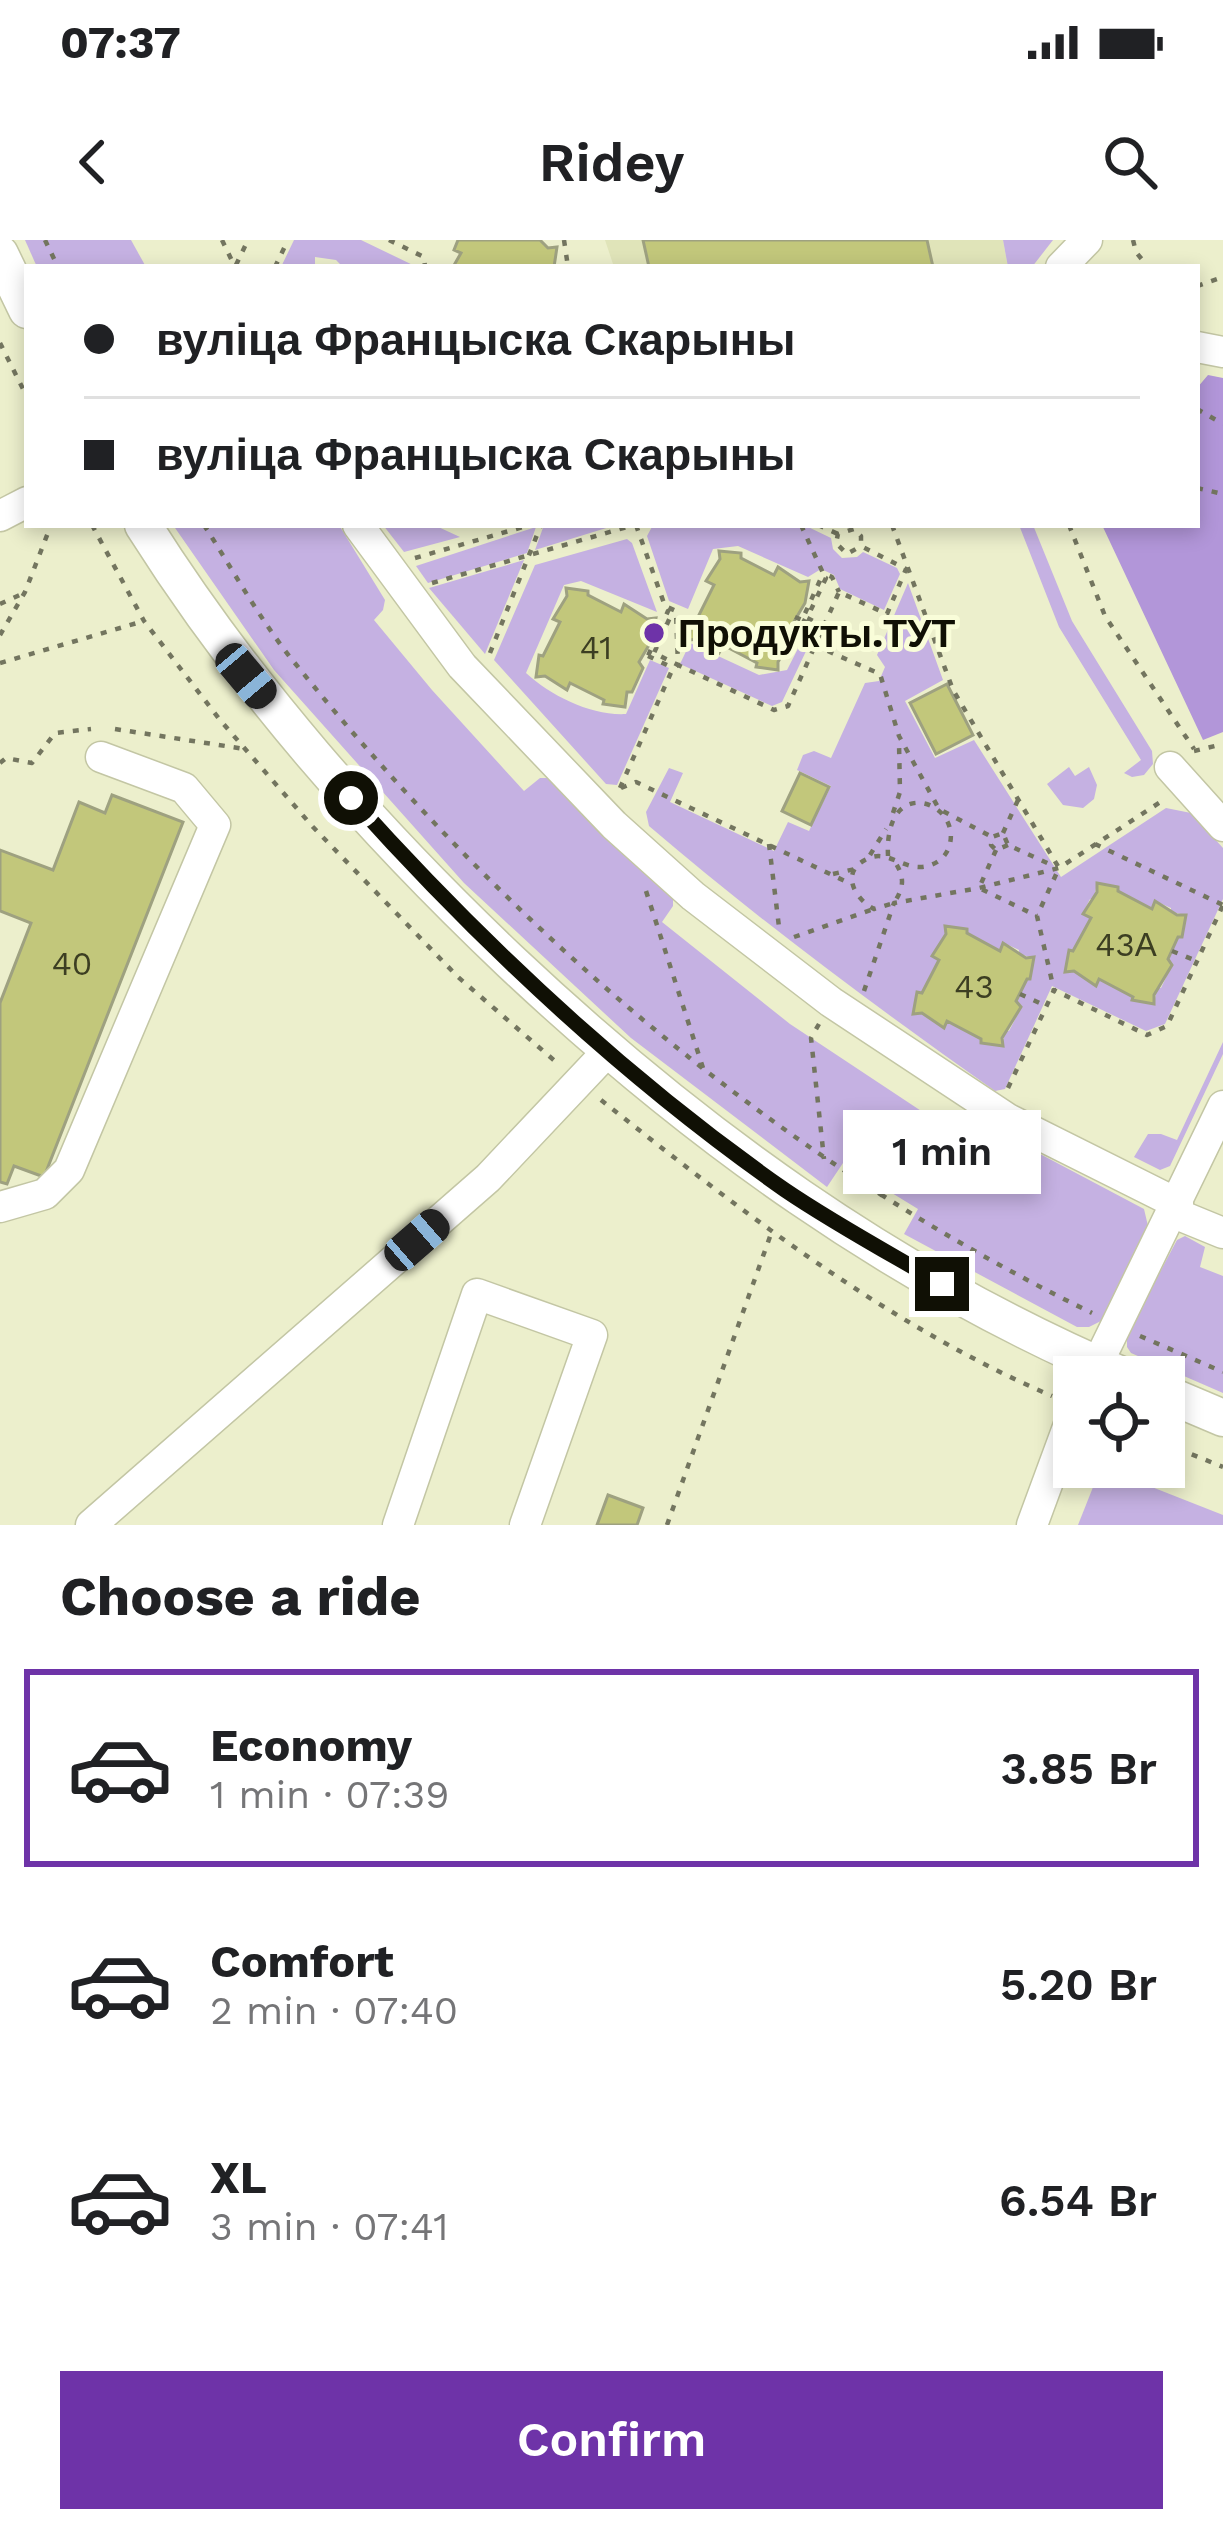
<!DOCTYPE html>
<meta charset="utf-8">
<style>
:root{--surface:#fff;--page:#f2f2f2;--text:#202124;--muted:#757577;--line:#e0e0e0;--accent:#6e33a8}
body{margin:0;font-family:"Work Sans",sans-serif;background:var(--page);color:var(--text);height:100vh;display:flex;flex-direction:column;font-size:45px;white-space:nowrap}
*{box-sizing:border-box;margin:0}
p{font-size:39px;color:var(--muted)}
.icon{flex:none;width:66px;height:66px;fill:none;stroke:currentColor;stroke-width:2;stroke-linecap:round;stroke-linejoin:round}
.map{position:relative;height:1285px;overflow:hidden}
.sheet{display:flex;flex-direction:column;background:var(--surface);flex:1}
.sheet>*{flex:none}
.hud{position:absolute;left:24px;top:24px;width:1176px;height:264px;border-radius:0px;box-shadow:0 6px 18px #0003;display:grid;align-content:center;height:264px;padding:0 60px;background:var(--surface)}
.buttons{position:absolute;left:1053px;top:1116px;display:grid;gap:24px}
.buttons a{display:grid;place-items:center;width:132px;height:132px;border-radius:0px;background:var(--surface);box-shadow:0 6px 18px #0003;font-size:60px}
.end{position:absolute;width:54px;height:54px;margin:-27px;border:15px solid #101005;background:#fff;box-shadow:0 0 0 6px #fff}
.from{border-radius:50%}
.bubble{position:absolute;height:84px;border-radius:0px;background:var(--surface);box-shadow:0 6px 18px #0003;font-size:39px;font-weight:600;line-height:84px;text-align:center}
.car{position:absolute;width:36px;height:72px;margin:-36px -18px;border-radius:15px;box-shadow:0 0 9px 3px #0007;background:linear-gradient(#222 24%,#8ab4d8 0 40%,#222 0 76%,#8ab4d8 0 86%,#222 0)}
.hud b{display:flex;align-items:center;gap:42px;height:114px;font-size:45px}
.hud b+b{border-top:3px solid var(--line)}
.hud i{width:30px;height:30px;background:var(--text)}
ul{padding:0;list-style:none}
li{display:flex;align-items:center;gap:36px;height:198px;margin:0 24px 18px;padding:0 36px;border:6px solid transparent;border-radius:0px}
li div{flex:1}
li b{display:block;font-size:45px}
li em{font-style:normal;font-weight:600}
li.current{border-color:var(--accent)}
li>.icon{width:108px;height:108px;stroke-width:1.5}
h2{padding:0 60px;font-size:54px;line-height:144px}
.primary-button{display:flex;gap:24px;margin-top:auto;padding:24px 60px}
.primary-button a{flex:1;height:138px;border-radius:0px;background:var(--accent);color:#fff;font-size:48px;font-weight:600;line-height:138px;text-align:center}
.status{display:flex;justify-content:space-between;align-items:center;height:84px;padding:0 60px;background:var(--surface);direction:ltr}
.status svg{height:33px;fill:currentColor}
header{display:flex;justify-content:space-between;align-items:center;height:156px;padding:0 60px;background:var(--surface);font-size:54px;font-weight:600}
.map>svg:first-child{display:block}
.built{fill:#e0e4b9}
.green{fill:#c5b1e2;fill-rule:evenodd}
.forest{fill:#b296d9}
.building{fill:#c2c77b;stroke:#9ea180;stroke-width:3}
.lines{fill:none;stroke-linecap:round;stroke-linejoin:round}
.minor-casing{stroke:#c3c6a4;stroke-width:33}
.major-casing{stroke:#c3c6a4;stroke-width:39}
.path{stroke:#73755f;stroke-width:4.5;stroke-dasharray:6 9;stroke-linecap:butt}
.minor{stroke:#fff;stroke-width:30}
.major{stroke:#fff;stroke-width:36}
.route{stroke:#101005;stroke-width:15}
.poi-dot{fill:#6e33a8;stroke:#f9fdd9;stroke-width:4.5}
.labels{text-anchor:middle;stroke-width:10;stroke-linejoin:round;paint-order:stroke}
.number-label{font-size:33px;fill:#3c3e22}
.poi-label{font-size:39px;font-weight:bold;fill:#101005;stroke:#f9fdd9;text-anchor:start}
</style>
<div class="status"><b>07:37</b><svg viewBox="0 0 49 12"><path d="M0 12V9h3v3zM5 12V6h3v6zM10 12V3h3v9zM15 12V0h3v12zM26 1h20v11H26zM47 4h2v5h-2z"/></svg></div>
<header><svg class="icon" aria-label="back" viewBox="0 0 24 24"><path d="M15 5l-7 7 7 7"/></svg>Ridey<svg class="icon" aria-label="search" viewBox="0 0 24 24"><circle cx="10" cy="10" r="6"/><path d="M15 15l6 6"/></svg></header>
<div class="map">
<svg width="1223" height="1285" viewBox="0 0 1223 1285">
<rect width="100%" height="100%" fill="#ecefcc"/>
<!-- built -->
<path class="built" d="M605,0H1003L1008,27H614Z"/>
<!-- green -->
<g class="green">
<path d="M25,0H131L146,27H37Z"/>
<path d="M294,0H361L417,27H343L336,20L315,17V27H281Z"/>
<path d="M1003,0H1053L1032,27H1008Z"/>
<path d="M173,285H339L385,360L383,370L374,380L432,450L524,551L540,538H549L673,657V666L662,682L790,784L968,902L982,889H993L1144,969L1148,986L1103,1080L1089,1087H1077L904,994L918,969L843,923L827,947L631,798L464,643L274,430Z"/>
<path d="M383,285H434L460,297L404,312Z"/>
<path d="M544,285H616L535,310Z"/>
<path d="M653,285H804L831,298L833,309L842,318L857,317L863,312L897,328L900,334L884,370L840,349L834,335L821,329L808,337L738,306L713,309L688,369L669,361L647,296Z"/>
<path d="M1019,285H1033L1072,381L1152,511L1153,524L1144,535L1132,537L1124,533L1141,520L1059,387Z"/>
<path d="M536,287L527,313L428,343L416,326Z"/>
<path d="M627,299L632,303L657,372L581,341L564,345L526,433C551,456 592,476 626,474L650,420L669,428L617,545L606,544L494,420L535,325Z"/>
<path d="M524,320L485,414L429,348Z"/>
<path d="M908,343L943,440L905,461L935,518L974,500L1061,637L1166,568L1191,573L1223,608V659L1165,784L1146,791L1052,746L1005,849L995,851C876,767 760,681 649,586L646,572L669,528L683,533L670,562L774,611L788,582L809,591L831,546L797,530L803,515L814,511L831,518L865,443L879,441L885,427L877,415ZM1097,643L1118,647V651L1152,669L1155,661L1171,668V672L1186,675L1182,696L1178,697L1168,719L1172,725L1161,748H1157L1154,764L1133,760V757L1099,739L1095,746L1074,731L1066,732L1068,711H1073L1091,678L1083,673L1090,659H1094ZM946,686L967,689V693L1000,711L1004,703L1019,710V714L1034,718L1031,739H1027L1016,761L1021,768L1009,791H1005L1002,806L981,803V799L947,781L944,788L922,773L914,775L917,753H922L939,720L932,716L946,694Z"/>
<path d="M809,387L816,390L782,462L772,466L680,424L690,403L759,435L787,430Z"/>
<path d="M1069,527L1075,536L1089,527L1097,545L1094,559L1083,568L1063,565L1047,544Z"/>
<path d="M1223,802V814L1170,926L1160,930L1134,917L1148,894H1161L1177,900Z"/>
<path d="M1185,996L1205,1007L1200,1027L1223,1036V1153L1131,1113L1127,1107V1094L1177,1000Z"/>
<path d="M1101,1227L1223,1275V1285H1078Z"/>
</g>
<!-- forest -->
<path class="forest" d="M1208,135L1223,138V492L1203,500L1102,285H1197V148Z"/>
<!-- building -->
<g class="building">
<path d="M458,0H540L548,8L557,7L554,27H453L461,13L454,10Z"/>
<path d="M643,0H927L933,27H649Z"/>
<path d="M719,311L741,313V318L774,335L778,327L800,342L809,341L805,363L792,385L796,391L778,422V430L756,427L757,423L723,405L719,413L698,399L689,400L692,378L697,379L714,345L706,341L720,319Z"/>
<path d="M566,348L588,351V355L621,372L624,364L647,379L656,378L652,400L639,422L643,428L632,452H627L625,467L603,464L604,460L570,443L567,450L545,436L536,437L539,415L543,416L560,382L553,379L567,356Z"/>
<path d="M947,444L973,495L936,514L910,463Z"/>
<path d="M800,533L829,547L811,585L782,571Z"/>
<path d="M112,555L183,582L44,937L14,926L7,944L0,942V763L31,683L0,671V610L53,630L79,562L105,573Z"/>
<path d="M1097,643L1118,647V651L1152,669L1155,661L1177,675H1186L1182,697H1178L1168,719L1172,725L1154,755V764L1132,760L1133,757L1099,739L1096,746L1074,731L1065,732L1069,710L1073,711L1091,678L1083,674L1097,652Z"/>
<path d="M945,686L967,689V693L1000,711L1003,703L1026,718L1034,717L1030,739H1027L1016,761L1021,767L1002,798L1003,806L981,803V799L947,781L944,788L922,773L913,774L917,752L922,753L939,720L932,716L946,694Z"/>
<path d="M608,1255L643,1268L637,1285H597Z"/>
</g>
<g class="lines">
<!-- minor casing -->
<g class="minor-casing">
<g id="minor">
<path d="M1061,27L1087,0"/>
<path d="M1197,107L1223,112"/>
<path d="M0,276L27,262"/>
<path d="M358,285L462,426L614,585L693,656L831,762L1008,879L1178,964"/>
<path d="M1170,527L1223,586"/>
<path d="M0,967L45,954L69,930L215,585L184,548L101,517"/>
<path d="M1174,973L1223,993"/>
<path d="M1091,1137L1223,866"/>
<path d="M91,1285L488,938L607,812"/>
<path d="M398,1285L477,1054L592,1095L525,1285"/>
<path d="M1032,1285L1074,1171"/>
</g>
</g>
<!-- major casing -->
<g class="major-casing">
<g id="major">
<path d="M0,14L27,70"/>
<path d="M143,285C246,448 372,590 511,722C695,895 893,1038 1126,1137"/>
<path d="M1164,1153L1223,1178"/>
</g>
</g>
<!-- path -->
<g class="path">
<path d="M45,0L58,27"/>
<path d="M222,0L235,27"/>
<path d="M389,0L424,17L425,27"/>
<path d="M564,0L568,27"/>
<path d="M1133,0L1136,12L1148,27"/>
<path d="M236,25L248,0"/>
<path d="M275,27L288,0"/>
<path d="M1197,46L1223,37"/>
<path d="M0,103L27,157"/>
<path d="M1197,169L1223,184"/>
<path d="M1197,248L1223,254"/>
<path d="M92,285L144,381L220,480L313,587L458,737L556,822"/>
<path d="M204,285C233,330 260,380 294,422C512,693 779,920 1092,1073"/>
<path d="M636,285L665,366L676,371L678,425L654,413L672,373L668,371L648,416L642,414"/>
<path d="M801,285L823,333L832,337L839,352"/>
<path d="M818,285L838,294"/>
<path d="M892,285L953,450L1059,628L1037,676L1054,750"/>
<path d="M1069,285L1105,376L1194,509"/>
<path d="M415,318L530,285"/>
<path d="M432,343L634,285"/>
<path d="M0,364L22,354"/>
<path d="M795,377L802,380L822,336L826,338L807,378L821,385"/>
<path d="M802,380L822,390"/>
<path d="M0,395L25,352L51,285"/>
<path d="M814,405L880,434L899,496L939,569L992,597"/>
<path d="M490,413L541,285"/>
<path d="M648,416L673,428"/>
<path d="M0,423L144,381"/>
<path d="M115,489L245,509"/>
<path d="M1194,511L1223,504"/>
<path d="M0,523L6,518L32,523L55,493L91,489"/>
<path d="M620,548L673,428L678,425L774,470L788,466L839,352L887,374L906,329L861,306V296L854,289L838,294L836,303L847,314L861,306"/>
<path d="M621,548L636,542L849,643"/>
<path d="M893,573L900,552L899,502"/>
<path d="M1003,593L1018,560"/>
<path d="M769,604L779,687"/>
<path d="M1095,604L1223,665"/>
<path d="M1008,605L996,610L991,605L992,597L1003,593L1008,605L1056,627"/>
<path d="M996,610L979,648L1037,676"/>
<path d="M870,615L886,589"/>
<path d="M888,616C884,531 964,563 949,607C945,619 934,626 921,627C901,628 886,609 867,619C839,632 855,659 874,669L894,663C904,647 905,638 895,622"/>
<path d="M833,634L855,629"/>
<path d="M646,651L703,828"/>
<path d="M794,697L874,669"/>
<path d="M1172,711L1194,720"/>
<path d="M864,751L894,663L979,648L1059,628L1162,561"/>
<path d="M1020,754L1046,766"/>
<path d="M819,784L811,798L824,919"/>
<path d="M1008,848L1054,750L1147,795L1167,786L1223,665"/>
<path d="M601,860C741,971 887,1085 1052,1156"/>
<path d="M879,956C912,909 927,912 974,887"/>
<path d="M1140,1096L1223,1132"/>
<path d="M1164,1203L1223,1227"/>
<path d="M667,1285L772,991"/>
</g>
<!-- minor -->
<use href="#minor" class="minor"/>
<!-- major -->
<use href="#major" class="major"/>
</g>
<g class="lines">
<!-- route -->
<path class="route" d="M351,558C481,703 625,838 785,950C835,984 889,1013 942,1044"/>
</g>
<!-- markers -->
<circle class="poi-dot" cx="654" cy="393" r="12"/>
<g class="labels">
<!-- number labels -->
<g class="number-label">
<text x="596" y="419">41</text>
<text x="1126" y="716">43А</text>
<text x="72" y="735">40</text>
<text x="974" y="758">43</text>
</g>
<!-- poi labels -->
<g class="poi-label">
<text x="678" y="407">Продукты.ТУТ</text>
</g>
</g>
</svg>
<div class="buttons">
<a><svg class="icon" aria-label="locate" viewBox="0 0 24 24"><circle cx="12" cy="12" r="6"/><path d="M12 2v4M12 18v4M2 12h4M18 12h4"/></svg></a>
</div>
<i class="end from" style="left:351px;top:558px"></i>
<i class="end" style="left:942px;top:1044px"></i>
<div class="bubble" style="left:843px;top:870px;width:198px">1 min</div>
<i class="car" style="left:246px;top:436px;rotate:140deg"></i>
<i class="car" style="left:417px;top:1000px;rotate:49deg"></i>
<div class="hud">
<b><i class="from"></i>вуліца Францыска Скарыны</b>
<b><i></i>вуліца Францыска Скарыны</b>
</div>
</div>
<section class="sheet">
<h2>Choose a ride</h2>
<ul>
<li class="current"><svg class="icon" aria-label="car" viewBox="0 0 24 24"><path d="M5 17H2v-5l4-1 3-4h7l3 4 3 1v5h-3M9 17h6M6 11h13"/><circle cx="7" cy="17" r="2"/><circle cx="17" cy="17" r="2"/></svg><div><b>Economy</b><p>1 min · 07:39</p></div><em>3.85 Br</em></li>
<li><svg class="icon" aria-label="car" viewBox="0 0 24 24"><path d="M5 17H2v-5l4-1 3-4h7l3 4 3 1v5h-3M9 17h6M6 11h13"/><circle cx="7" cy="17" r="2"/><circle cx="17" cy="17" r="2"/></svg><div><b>Comfort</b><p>2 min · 07:40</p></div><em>5.20 Br</em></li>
<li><svg class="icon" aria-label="car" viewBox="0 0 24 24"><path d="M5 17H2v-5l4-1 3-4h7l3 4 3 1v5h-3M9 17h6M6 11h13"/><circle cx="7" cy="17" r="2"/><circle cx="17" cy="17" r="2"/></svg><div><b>XL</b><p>3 min · 07:41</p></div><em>6.54 Br</em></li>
</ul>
<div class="primary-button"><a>Confirm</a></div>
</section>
